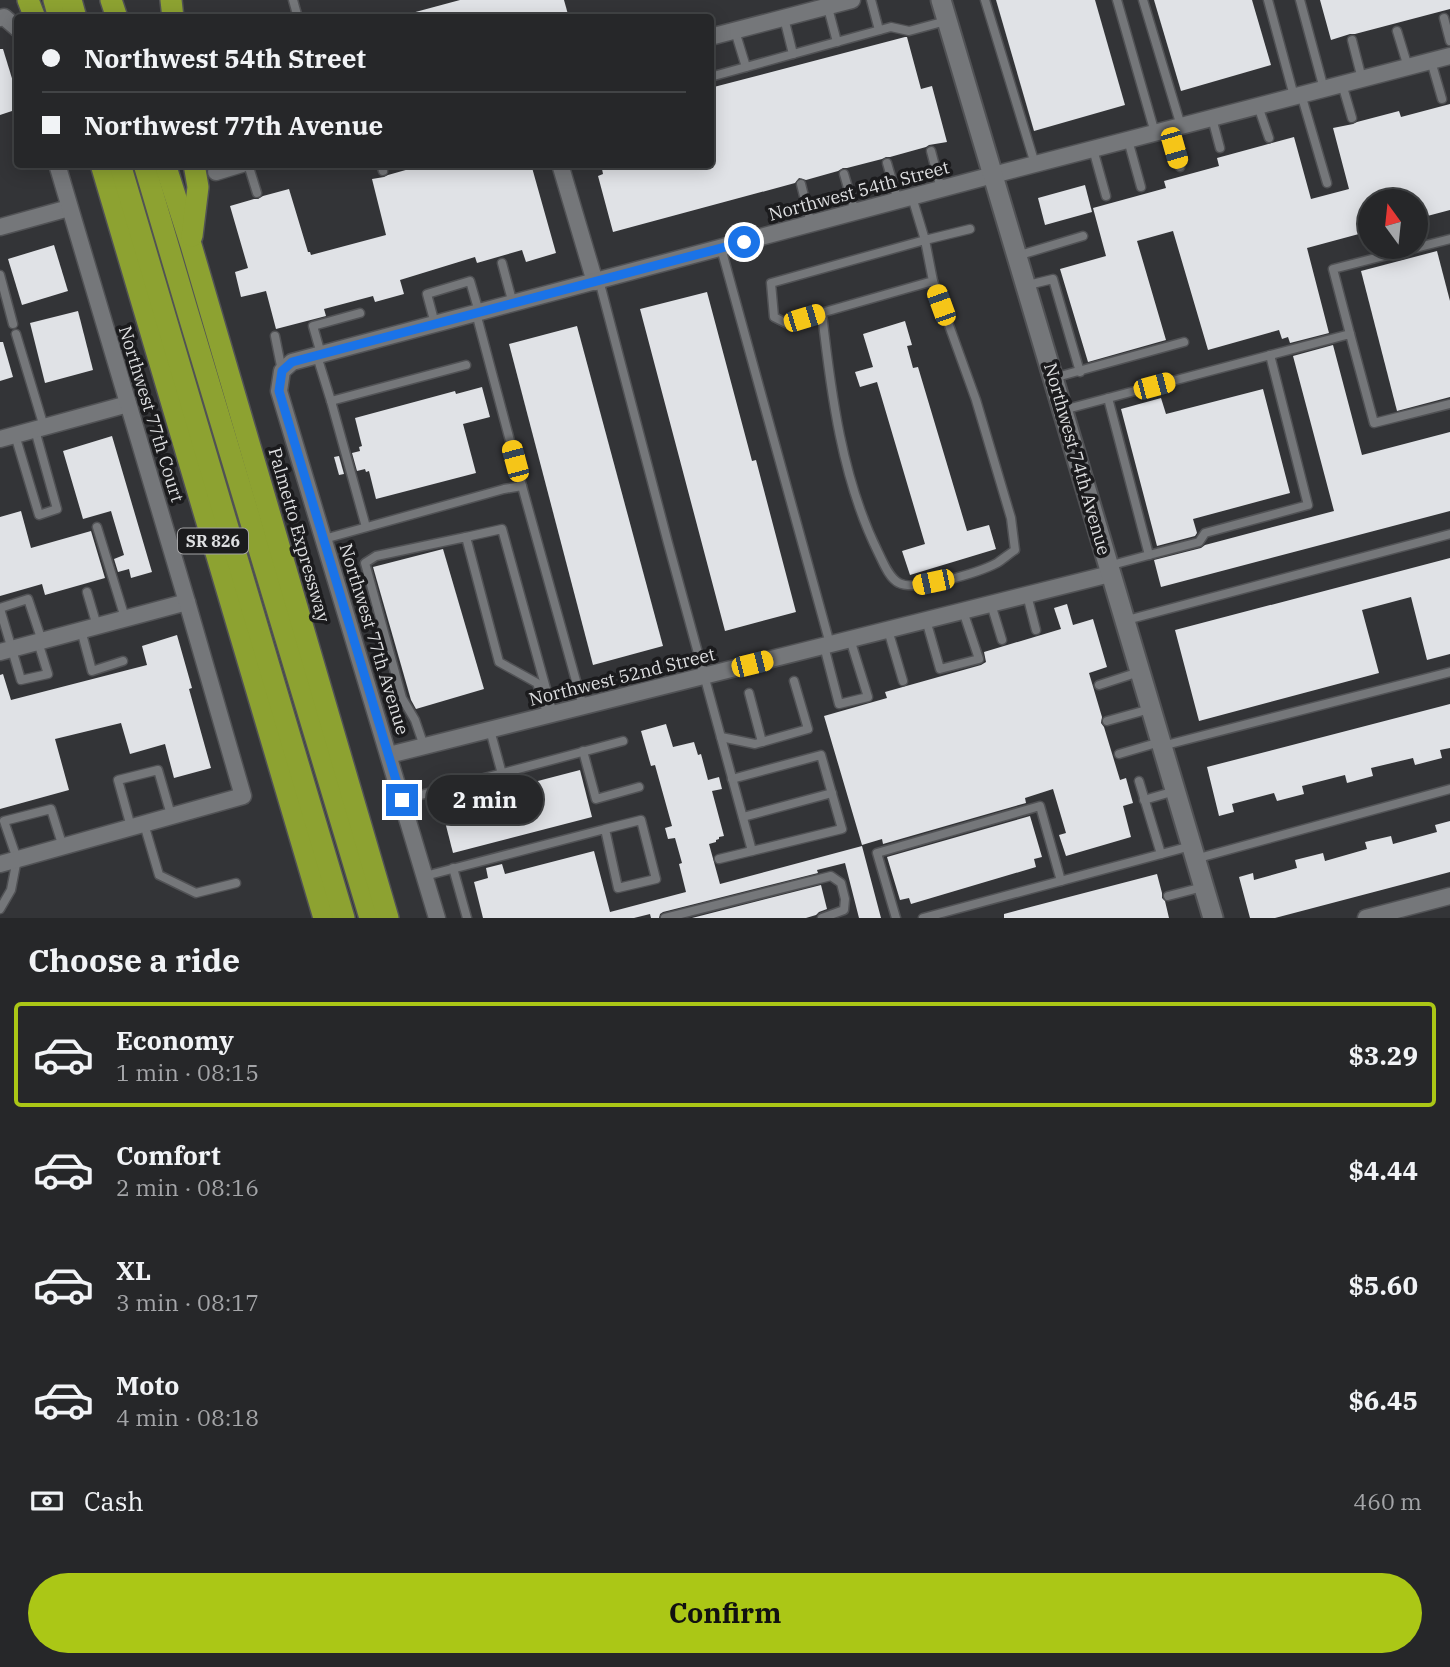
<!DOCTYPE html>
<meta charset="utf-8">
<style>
:root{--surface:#262729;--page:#323335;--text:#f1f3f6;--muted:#a4a5a8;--line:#424446;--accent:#abc716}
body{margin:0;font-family:"IBM Plex Serif",serif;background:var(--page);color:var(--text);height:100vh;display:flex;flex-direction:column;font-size:26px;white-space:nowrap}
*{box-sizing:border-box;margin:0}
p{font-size:23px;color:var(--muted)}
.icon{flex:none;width:38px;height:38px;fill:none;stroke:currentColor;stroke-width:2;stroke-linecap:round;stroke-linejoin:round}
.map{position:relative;height:918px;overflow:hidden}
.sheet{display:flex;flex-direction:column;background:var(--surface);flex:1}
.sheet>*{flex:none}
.hud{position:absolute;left:14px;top:14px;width:700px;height:154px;border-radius:7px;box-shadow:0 4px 18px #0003,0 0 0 2px var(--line);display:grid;align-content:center;height:154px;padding:0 28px;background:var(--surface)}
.needle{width:46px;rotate:345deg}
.tools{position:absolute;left:1358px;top:189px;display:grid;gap:14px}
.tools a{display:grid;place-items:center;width:70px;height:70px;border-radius:50%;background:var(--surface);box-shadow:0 4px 18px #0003,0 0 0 2px var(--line);font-size:35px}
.end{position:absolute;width:32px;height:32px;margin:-16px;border:9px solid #1a73e8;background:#fff;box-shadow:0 0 0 4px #fff}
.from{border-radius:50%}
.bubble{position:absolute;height:49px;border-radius:24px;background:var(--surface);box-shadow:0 4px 18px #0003,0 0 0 2px var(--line);font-size:23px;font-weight:700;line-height:49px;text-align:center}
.car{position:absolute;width:21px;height:42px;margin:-21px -10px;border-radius:9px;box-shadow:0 0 5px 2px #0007;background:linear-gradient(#f5c518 24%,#345 0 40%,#f5c518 0 76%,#345 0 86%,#f5c518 0)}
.hud b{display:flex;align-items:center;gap:24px;height:66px;font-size:26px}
.hud b+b{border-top:2px solid var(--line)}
.hud i{width:18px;height:18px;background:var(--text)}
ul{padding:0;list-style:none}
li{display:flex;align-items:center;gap:21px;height:105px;margin:0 14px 10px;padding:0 14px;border:4px solid transparent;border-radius:7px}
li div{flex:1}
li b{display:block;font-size:26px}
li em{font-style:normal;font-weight:700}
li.current{border-color:var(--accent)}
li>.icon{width:63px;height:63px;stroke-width:1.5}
h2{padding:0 28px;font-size:32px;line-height:84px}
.pay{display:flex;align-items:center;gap:18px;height:77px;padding:0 28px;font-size:26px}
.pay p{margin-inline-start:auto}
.button{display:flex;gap:14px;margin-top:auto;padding:14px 28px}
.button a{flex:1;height:80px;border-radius:42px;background:var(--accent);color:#111;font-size:28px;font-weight:700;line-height:80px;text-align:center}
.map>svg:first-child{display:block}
.building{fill:#e0e2e6}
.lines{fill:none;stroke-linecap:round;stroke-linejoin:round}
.service-casing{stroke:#515255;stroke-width:11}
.minor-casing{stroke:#515255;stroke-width:19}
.tertiary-casing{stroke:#515255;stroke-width:23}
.motorway-casing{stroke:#515255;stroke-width:24}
.service{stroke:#75777a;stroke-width:8}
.minor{stroke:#75777a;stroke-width:16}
.tertiary{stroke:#75777a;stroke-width:19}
.motorway{stroke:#8da231;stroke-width:21}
.route{stroke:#1a73e8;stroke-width:9}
.labels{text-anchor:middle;stroke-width:7;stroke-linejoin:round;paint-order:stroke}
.shield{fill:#1b1b1d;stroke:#a4a4a6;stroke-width:2}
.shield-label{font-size:16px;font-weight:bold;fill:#dedfe1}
.street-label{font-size:18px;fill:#dedfe1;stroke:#1b1b1d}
</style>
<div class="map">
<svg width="1450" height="918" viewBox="0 0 1450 918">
<rect width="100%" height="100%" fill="#333437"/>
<!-- building -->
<g class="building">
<path d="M460,0H564L569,18H409L408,14Z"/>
<path d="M996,0H1095L1125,105L1034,131Z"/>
<path d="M1154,0H1252L1271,65L1181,91Z"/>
<path d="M1320,0H1450V9L1355,34H1350L1331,40Z"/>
<path d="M905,37H907L921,89L932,86L947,142L929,145L926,147L890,157H886L882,159L847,168H843L838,171L806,180L799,178L795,183L613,232L598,176L603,174L601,164H710V88Z"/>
<path d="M0,49H3L18,98V109L0,115Z"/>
<path d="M1450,104V210L1416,219V201H1370V231L1307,248L1329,333L1290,343L1288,337L1282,339L1279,330L1208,350L1173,231L1137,241L1166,340L1088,362L1060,269L1106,256L1093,208L1166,188L1164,181L1219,166L1217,158L1294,137L1311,199L1349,189L1333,128L1353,124L1357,122L1399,111L1401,117Z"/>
<path d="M427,164H531L556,253L526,262L522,250L477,263L475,257L400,280L404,294L375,302L373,296L324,309L326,316L276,329L266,291L241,297L235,272L248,268L230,206L254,199H258L263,196L289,189L308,252H310L311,255L386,235L372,179L384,177L388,175Z"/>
<path d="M1085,185L1092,212L1045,225L1038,198Z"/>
<path d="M54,245L68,291L22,305L8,259Z"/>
<path d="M1437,251L1450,301V397L1397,411L1361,271Z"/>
<path d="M707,292L752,461L756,460L796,612L725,631L640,309Z"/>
<path d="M78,311L93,370L45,383L30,323Z"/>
<path d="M905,321L912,345L907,346L913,368L918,367L967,531L989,525L996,549L910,575L902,551L925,544L877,382L860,387L855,372L873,367L863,334Z"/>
<path d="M577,326L663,646L593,665L509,344Z"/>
<path d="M0,342H3L13,377L0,381Z"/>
<path d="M1333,345L1362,455L1450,432V511L1161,587L1154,560L1201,548L1205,545L1334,511L1293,356Z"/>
<path d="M482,387L490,417L463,424L476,473L376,499L369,471L366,472L365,469L357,471L352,453L360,451L359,447L362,446L355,418L455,391L456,394Z"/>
<path d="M1263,389L1290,493L1193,519L1197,533L1195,536L1157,546L1121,409L1161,398L1166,414Z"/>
<path d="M112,436L152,572L131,578L129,569L118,572L114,559L124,555L111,511L83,519L63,451Z"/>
<path d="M339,456L344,474L339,475L334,457Z"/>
<path d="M21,511L31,548L91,531L105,578L45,595L42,584L0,596V517Z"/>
<path d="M443,549L484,689L416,709L411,700L373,567Z"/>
<path d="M1450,558V654L1427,660L1411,597L1362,610L1379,673L1199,721L1175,630Z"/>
<path d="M1067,604L1073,625L1093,619L1107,667L1089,673L1102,717L1101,723L1104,727L1120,780L1126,778L1133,803L1123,806L1131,837L1066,856L1059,835L1066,833L1053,789L1025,798L1026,803L883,844L882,839L862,845L824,716L887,698L885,692L981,665L986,662L984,652L1061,629L1054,608Z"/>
<path d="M177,635L192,688L189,689L211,768L174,778L165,744L130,754L121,723L55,739L69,790L0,809V675L3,674L11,700L147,665L142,646Z"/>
<path d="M1450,704V748L1440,750L1442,758L1415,765L1413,758L1371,768L1373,776L1347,783L1345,775L1302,786L1304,794L1277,801L1274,793L1232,804L1234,812L1219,816L1207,767Z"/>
<path d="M666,724L673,747L694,742L698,755L701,754L708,780L719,777L722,789L712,791L724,836L719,837V839L716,840V842L709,844L720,884L862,846L881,918H859L845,863L817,870L818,873L663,912L660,914L659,918H651L650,914L634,918H483L474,882L488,878L486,868L502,864L505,874L594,851L610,912L686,892L679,864L682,863L675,838L668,839L665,828L672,826L655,765L651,766L641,731Z"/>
<path d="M580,770L592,817L453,853L441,806Z"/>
<path d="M1030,816L1042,857L1034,859L1036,867L911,904L909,898L900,900L887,857Z"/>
<path d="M1450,821V872L1275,918H1250L1239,877L1253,873L1254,880L1297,868L1295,860L1323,853L1325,861L1367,849L1365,842L1391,836L1393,844L1437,832L1435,825Z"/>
<path d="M1157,874L1162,893V898L1165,901L1169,918H1004V914Z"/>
<path d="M821,885L827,909L819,912L816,915L806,918H692Z"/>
</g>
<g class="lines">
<!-- service casing -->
<g class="service-casing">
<g id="service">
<path d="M293,0L298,18"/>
<path d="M871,0L879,30"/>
<path d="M985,0L1035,164"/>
<path d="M1117,0L1155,133"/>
<path d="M1143,0L1181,126"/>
<path d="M1268,0L1294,96"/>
<path d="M1300,0L1324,89"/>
<path d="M827,4L837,42"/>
<path d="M1444,18L1450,41"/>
<path d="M735,31L746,67"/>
<path d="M1397,31L1408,67"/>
<path d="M1352,40L1362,79"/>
<path d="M793,54L891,27L909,31L946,21"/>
<path d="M1431,61L1442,99"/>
<path d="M710,77L793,54L784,18"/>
<path d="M1342,84L1352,118"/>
<path d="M1301,94L1327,183"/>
<path d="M1258,106L1269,138"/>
<path d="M1212,118L1220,148"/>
<path d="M1169,129L1180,167"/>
<path d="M1128,140L1141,187"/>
<path d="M1093,149L1106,196"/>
<path d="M931,151L941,189"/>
<path d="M887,163L898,201"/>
<path d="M248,164L257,193"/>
<path d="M381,164L383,171"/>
<path d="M844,174L855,212"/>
<path d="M801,184L811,224"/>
<path d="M912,197L925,240L970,229"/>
<path d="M925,240L933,281L786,323L774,317L771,283Z"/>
<path d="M721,248L830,644"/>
<path d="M1017,256L1083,236"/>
<path d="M502,263L513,304"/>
<path d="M0,275L13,324"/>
<path d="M599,280L668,543L752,851L719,859"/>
<path d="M1028,285L1053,279L1080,372"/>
<path d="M822,313C831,394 842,479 878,552C883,562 889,578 899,583C916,592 980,572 997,563C1003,559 1009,554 1015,550L1011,518L976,400L933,281"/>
<path d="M435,324L427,294L470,281L479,312"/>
<path d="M16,334L44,427"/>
<path d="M1350,334L1333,269L1450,239"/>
<path d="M275,336L282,371"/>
<path d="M321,354L313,326L360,313"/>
<path d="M317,356L331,401"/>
<path d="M1053,378L1184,342"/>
<path d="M1108,398L1149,555L1199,542L1205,533L1308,505L1270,355"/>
<path d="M1063,410L1350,334L1374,423L1450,404"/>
<path d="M15,435L39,515L57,509L35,430"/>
<path d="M522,486L583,706"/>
<path d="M97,527L125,618"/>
<path d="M366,527L331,401L466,365"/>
<path d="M466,537L502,529L553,714"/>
<path d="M324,539L504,489L522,486L476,313"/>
<path d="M1108,566L1149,555"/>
<path d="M87,592L97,626"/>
<path d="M1027,595L1036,630"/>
<path d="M991,604L1002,640"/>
<path d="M0,608L28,599L42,641"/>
<path d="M0,609L21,680L48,674L38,642"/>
<path d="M926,620L940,669L979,659L963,611"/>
<path d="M1127,620L1450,534"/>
<path d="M81,630L92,671L123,661"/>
<path d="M888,630L903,681"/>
<path d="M824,646L839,704L868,697L850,639"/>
<path d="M1099,685L1139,672"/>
<path d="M749,693L762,742"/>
<path d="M1107,721L1150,709"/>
<path d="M490,730L502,774"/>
<path d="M721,737L755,744L808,729L794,681"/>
<path d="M424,746L415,720L402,698L365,563L376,556L466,537L499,662L537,683L548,715"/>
<path d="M1162,746L1450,672"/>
<path d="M583,751L596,799L639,787"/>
<path d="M1119,754L1160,742"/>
<path d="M732,779L821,755L842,829L752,851"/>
<path d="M1139,781L1161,854"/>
<path d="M402,800L623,741"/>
<path d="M1144,800L1175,791"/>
<path d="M743,817L832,793"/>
<path d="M144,824L159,875L196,893L236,883"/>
<path d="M131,827L118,780L158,770L171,815"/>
<path d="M1195,859L1450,789"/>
<path d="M453,868L467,918"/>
<path d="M425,876L605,829L618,888L656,879L641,820L605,829"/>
<path d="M1168,896L1203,887"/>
<path d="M0,909L11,890L17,859L4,821L51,809L63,847"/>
<path d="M665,918L831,876L841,883L845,899L844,910L822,918"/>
<path d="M896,918L877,853L1040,806L1061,881"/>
<path d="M923,918L1191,846"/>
</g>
</g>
<!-- minor casing -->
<g class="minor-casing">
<g id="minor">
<path d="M0,18L4,17L18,29"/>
<path d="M710,37L852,0"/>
<path d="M560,164L595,282"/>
<path d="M216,172L242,164"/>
<path d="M0,227L69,208"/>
<path d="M0,439L128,404"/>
<path d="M0,652L187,602"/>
<path d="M389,755L1110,574"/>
<path d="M0,864L243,796L187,602L57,164"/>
<path d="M437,918L279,391L282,371L292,362L993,175L1450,56"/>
<path d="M1366,918L1450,896"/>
</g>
</g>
<!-- tertiary casing -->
<g class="tertiary-casing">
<path id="tertiary" d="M941,0L1213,918"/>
</g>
<!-- motorway casing -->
<g class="motorway-casing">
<g id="motorway">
<path d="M28,0L35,18"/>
<path d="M54,0L59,18"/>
<path d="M71,0L76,18"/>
<path d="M111,0L117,18"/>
<path d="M171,0L173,18"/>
<path d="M101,164L324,918"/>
<path d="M120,164L344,918"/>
<path d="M144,164L188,313L370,918"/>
<path d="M165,164L191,245L388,918"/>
<path d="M192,236L198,187L194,164"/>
</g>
</g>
<!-- service -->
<use href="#service" class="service"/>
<!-- minor -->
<use href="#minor" class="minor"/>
<!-- tertiary -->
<use href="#tertiary" class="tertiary"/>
<!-- motorway -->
<use href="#motorway" class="motorway"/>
</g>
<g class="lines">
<!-- route -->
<path class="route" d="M402,800L279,391L282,371L292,362L744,242"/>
</g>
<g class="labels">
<!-- shield labels -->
<rect class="shield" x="178" y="528.5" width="70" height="25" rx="5"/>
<g class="shield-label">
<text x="213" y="547">SR 826</text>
</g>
<!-- street labels -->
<g class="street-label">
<text transform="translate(859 191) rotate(-15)" y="6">Northwest 54th Street</text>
<text transform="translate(151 414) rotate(73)" y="6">Northwest 77th Court</text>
<text transform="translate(1077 459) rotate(74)" y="6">Northwest 74th Avenue</text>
<text transform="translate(299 535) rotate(74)" y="6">Palmetto Expressway</text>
<text transform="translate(374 639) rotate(73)" y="6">Northwest 77th Avenue</text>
<text transform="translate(622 677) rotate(-14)" y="6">Northwest 52nd Street</text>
</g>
</g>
</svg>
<div class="tools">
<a><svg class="needle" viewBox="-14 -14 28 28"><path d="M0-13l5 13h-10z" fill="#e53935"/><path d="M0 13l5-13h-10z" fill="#a4a5a8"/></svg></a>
</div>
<i class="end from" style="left:744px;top:242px"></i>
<i class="end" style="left:402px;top:800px"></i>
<div class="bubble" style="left:427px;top:775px;width:116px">2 min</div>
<i class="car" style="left:1174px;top:148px;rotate:164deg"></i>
<i class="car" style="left:941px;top:305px;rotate:340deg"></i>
<i class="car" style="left:804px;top:318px;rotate:73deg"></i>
<i class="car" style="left:1154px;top:386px;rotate:75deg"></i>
<i class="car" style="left:515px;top:461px;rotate:345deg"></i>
<i class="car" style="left:933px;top:582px;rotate:258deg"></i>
<i class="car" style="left:752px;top:664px;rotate:76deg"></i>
<div class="hud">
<b><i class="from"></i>Northwest 54th Street</b>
<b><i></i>Northwest 77th Avenue</b>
</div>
</div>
<section class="sheet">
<h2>Choose a ride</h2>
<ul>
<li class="current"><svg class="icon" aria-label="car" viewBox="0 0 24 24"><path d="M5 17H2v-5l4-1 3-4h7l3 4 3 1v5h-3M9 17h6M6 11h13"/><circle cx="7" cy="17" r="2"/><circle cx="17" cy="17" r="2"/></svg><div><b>Economy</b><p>1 min · 08:15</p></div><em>$3.29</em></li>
<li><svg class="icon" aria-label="car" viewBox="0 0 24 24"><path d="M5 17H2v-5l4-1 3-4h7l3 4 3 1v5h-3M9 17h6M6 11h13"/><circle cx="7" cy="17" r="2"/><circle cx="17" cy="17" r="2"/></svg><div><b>Comfort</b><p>2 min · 08:16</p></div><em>$4.44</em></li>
<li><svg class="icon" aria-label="car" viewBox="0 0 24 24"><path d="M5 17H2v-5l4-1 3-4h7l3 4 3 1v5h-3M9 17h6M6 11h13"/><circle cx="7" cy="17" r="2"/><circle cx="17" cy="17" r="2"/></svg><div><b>XL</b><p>3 min · 08:17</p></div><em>$5.60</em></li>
<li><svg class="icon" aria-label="car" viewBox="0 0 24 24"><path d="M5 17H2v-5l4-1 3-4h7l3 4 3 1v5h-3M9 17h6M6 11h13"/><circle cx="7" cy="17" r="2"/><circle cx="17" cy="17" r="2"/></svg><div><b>Moto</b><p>4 min · 08:18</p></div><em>$6.45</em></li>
</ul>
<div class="pay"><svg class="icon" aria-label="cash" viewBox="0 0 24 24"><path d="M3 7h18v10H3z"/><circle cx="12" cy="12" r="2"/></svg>Cash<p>460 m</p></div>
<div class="button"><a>Confirm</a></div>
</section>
